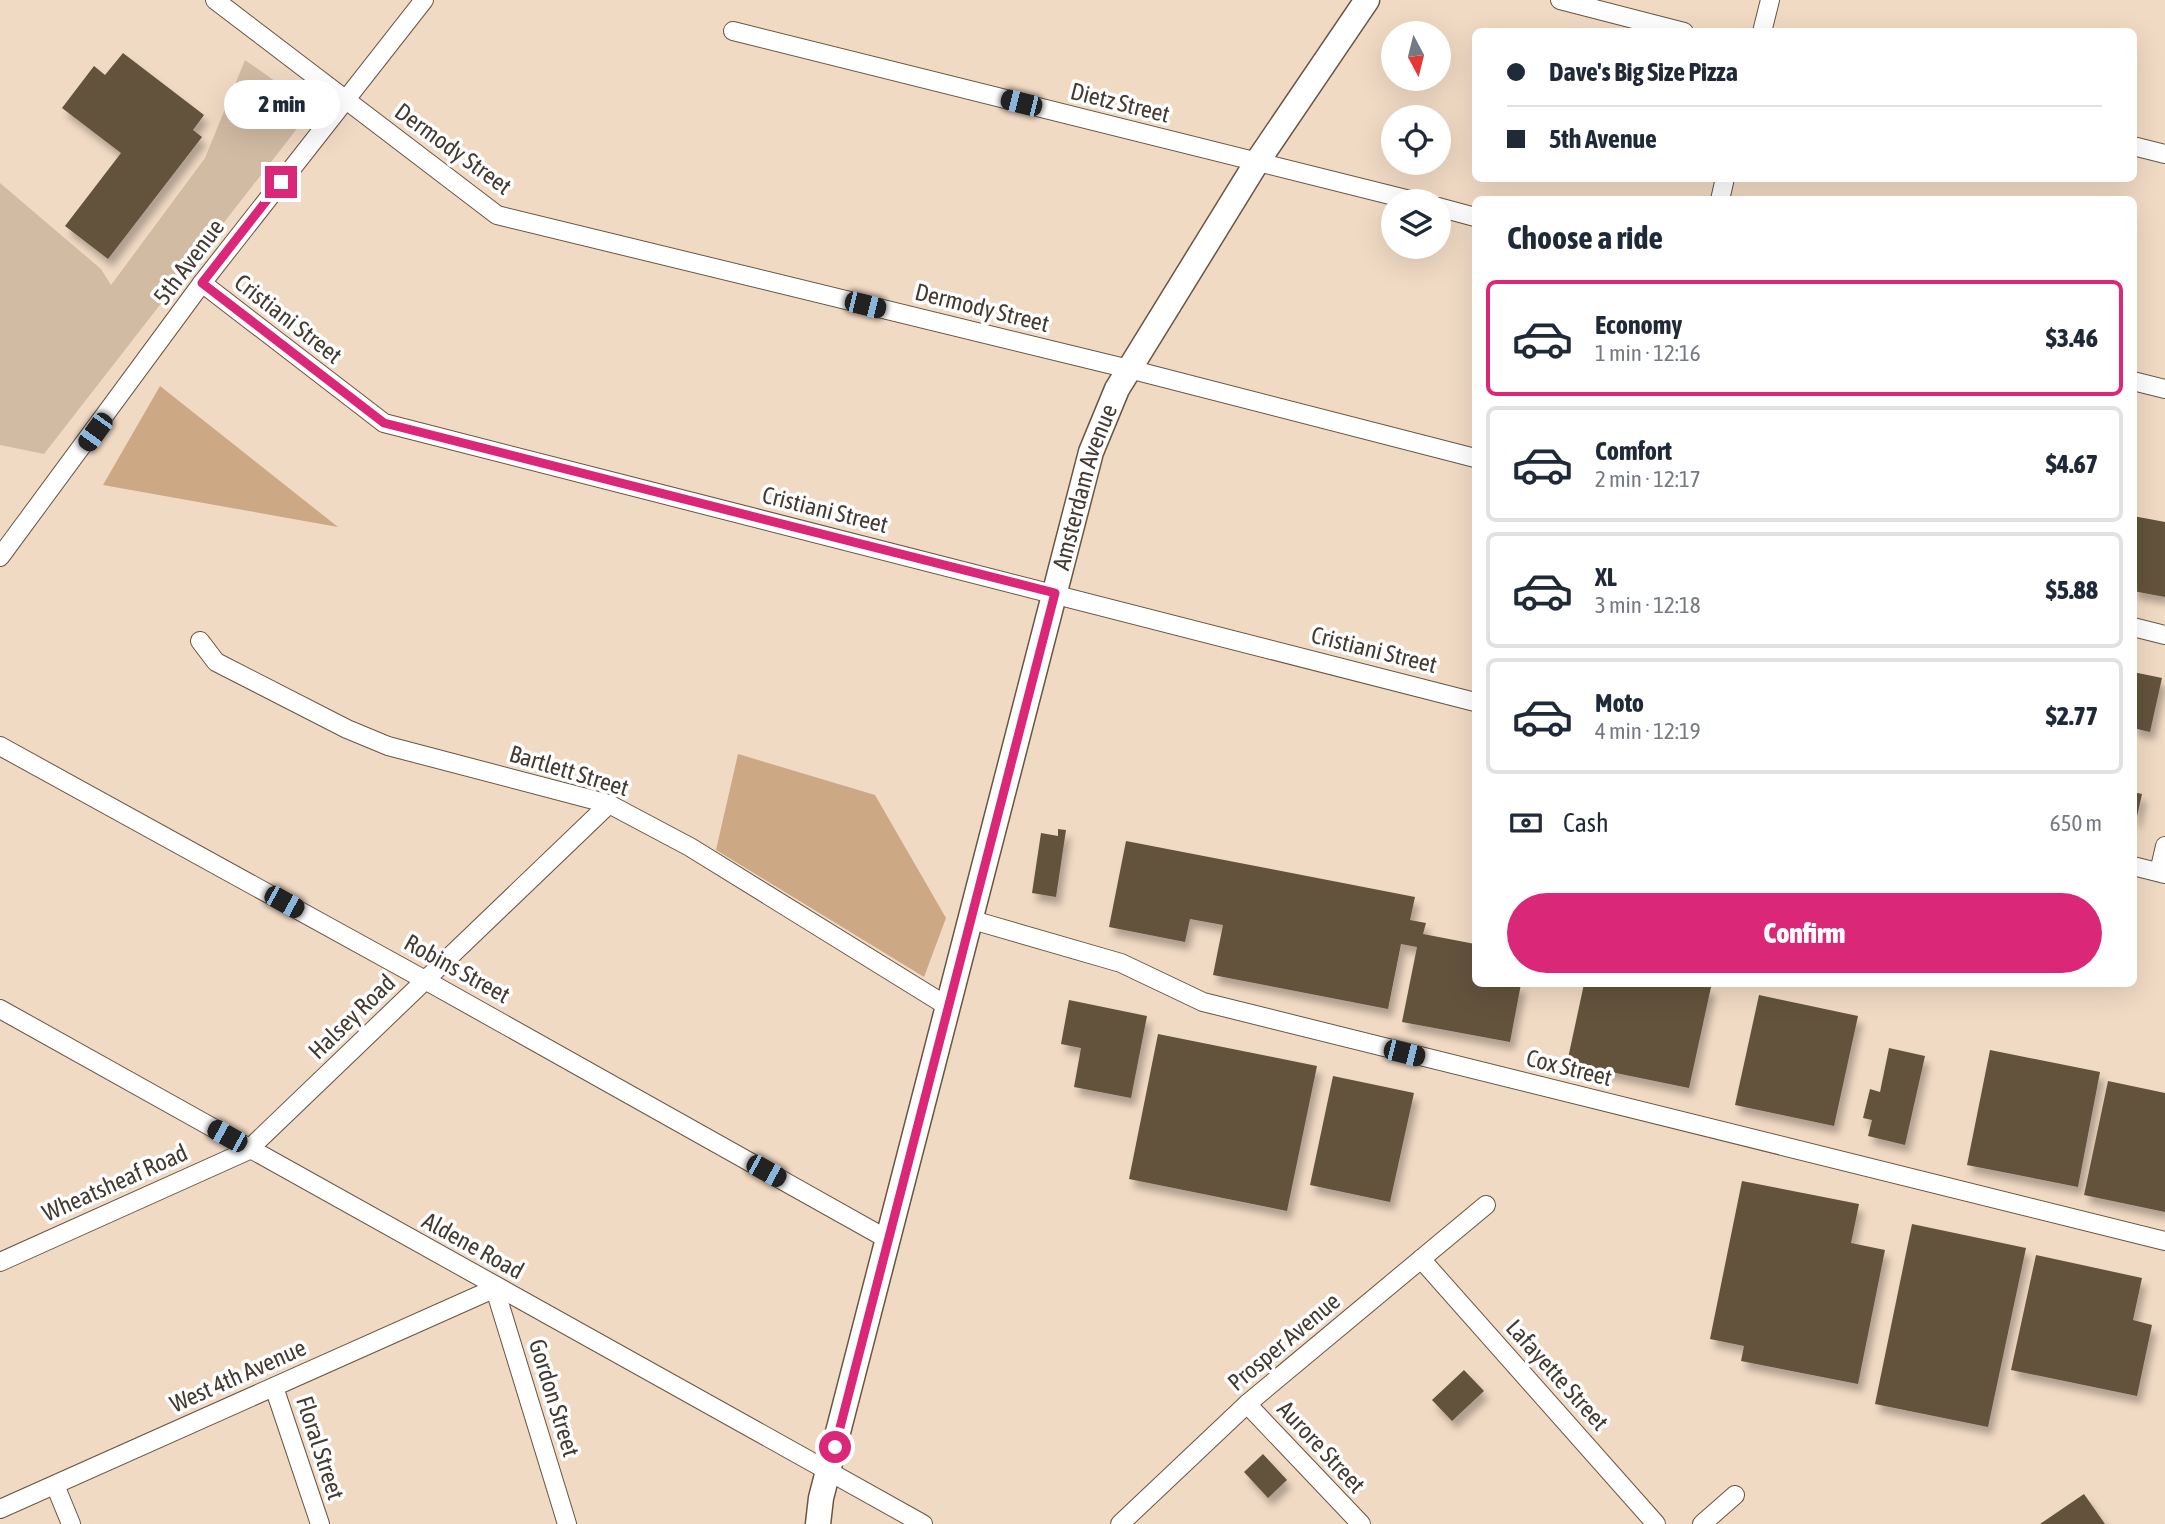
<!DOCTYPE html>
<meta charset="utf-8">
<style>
:root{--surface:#fff;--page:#f6f6f7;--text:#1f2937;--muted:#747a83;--line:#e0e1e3;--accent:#db2777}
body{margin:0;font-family:"Asap Condensed",sans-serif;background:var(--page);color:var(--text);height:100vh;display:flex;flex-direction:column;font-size:26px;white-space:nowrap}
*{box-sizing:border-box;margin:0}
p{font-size:23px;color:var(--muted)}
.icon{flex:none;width:38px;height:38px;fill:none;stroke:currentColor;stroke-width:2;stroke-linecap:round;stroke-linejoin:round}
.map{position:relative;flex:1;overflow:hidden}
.sheet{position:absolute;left:1472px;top:196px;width:665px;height:791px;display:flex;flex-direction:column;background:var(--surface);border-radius:10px;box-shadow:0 7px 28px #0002}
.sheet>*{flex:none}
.banner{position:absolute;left:1472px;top:28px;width:665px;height:154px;border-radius:10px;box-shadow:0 7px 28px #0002;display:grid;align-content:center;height:154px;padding:0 35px;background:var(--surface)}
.needle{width:46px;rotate:173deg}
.fabs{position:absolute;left:1381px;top:21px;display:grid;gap:14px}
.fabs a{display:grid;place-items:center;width:70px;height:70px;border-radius:50%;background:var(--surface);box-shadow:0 7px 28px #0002;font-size:35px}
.end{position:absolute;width:32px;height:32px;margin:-16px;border:9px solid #db2777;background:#fff;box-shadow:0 0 0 4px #fff}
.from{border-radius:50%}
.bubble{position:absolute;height:49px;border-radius:24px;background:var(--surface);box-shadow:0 7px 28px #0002;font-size:23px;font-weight:800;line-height:49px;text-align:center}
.car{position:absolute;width:21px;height:42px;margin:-21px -10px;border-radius:9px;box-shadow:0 0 5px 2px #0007;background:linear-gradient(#222 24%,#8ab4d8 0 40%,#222 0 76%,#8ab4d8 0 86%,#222 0)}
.banner b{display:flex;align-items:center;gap:24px;height:66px;font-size:26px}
.banner b+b{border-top:2px solid var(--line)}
.banner i{width:18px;height:18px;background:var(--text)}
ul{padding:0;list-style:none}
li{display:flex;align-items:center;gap:21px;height:116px;margin:0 14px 10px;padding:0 21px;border:4px solid var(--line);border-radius:10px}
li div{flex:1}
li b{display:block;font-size:26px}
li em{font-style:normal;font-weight:800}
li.active{border-color:var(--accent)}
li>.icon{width:63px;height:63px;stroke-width:1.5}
h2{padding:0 35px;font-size:32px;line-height:84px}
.pay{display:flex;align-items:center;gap:18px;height:77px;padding:0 35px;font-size:26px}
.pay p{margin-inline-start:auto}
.cta{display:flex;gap:14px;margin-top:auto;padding:14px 35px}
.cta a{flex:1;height:80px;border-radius:42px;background:var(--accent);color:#fff;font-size:28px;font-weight:800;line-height:80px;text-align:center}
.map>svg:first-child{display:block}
.green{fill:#d2bba3}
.forest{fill:#cca984}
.building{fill:#64523e;filter:url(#shadow)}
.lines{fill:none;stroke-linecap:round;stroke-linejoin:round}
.street-casing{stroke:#695542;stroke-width:20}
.secondary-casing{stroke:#695542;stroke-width:27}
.street{stroke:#fff;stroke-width:18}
.secondary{stroke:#fff;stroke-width:24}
.route{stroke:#db2777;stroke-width:9}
.labels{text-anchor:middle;stroke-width:7;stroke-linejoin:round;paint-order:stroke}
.street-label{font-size:24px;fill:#433a31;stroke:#fff}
</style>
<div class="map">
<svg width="2165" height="1524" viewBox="0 0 2165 1524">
<defs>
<filter id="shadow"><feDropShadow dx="4.5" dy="8" stdDeviation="3.5" flood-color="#0004"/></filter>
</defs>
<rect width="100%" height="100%" fill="#f1dac4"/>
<!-- green -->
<path class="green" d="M245,60L313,108L44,454L0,445V183L101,269L111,285L205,158Z"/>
<!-- forest -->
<g class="forest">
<path d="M160,386L338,527L103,485Z"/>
<path d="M738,754L875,795L946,918L924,977L716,850Z"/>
</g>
<!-- building -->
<g class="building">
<path d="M123,53L204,115L193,130L202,137L108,259L65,226L121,153L62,108L94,66L105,75Z"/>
<path d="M2133,516L2165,522V597L2133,591Z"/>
<path d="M2133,672L2162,678L2150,732L2133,728Z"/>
<path d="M2133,792L2142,794L2136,821L2133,820Z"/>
<path d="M1058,829L1066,830L1056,897L1032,893L1041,833L1058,836Z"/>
<path d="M1126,841L1415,897L1410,920L1426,923L1423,934L1475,944V984H1521L1510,1042L1402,1022L1417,947L1401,944L1388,1009L1213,975L1223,925L1190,919L1185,942L1109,927Z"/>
<path d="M1584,984H1696L1711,987L1689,1088L1567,1063Z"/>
<path d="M1759,995L1858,1016L1834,1126L1735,1105Z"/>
<path d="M1069,1000L1147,1016L1131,1098L1074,1087L1081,1048L1061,1044Z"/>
<path d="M1158,1034L1317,1066L1287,1211L1129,1179Z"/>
<path d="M1889,1048L1925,1056L1905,1145L1868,1136L1872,1120L1863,1118L1870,1089L1880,1092Z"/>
<path d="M1990,1050L2100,1072L2078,1187L1967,1165Z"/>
<path d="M1333,1076L1414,1093L1390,1202L1310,1185Z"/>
<path d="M2108,1081L2165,1093V1212L2084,1195Z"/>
<path d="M1742,1181L1859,1204L1851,1243L1885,1250L1858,1384L1741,1361L1744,1346L1710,1339Z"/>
<path d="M1912,1224L2026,1248L1988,1427L1875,1404Z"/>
<path d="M2036,1255L2142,1278L2133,1320L2152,1325L2137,1396L2011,1370Z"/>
<path d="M1464,1370L1484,1391L1452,1421L1432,1400Z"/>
<path d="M1263,1454L1287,1480L1268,1498L1244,1472Z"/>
<path d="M2084,1494L2105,1524H2040Z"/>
</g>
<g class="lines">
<!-- street casing -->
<g class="street-casing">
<g id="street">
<path d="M215,0L497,215L1129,369L1475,458"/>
<path d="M1560,0L1684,32"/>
<path d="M733,31L1414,201"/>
<path d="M1762,32L1770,0"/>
<path d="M2133,146L2165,154"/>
<path d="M1720,200L1725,178"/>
<path d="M1438,207L1475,217"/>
<path d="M202,283L384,423L1475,702"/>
<path d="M2133,381L2165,389"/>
<path d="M0,557L202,283L424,0"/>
<path d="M2133,627L2165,635"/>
<path d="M200,641L216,662L347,729L388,746L609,804L690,847L947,1006"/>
<path d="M0,746L425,980L887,1239"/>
<path d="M2133,866L2165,874"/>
<path d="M2159,872L2165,846"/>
<path d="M969,919L1121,963L1203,1002L2165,1241"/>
<path d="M0,1009L923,1524"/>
<path d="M1421,1259L1656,1524"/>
<path d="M0,1262L247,1151L609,804"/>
<path d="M274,1387L320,1524"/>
<path d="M1247,1404L1361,1524"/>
<path d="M55,1485L71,1524"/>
<path d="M0,1509L491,1290L494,1286L567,1524"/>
<path d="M1120,1524L1247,1404L1486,1205"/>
<path d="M1702,1524L1735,1495"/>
</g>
</g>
<!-- secondary casing -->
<g class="secondary-casing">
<g id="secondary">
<path id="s1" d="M818,1524L821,1498L1091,452L1117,389L1257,162L1367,0"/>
</g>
</g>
<!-- street -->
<use href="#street" class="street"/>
<!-- secondary -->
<use href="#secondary" class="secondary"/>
</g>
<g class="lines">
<!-- route -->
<path class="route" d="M281,182L202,283L384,423L1055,593L835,1447"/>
</g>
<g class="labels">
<!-- street labels -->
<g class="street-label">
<text transform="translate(1120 103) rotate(14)" y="8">Dietz Street</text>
<text transform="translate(453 149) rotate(36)" y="8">Dermody Street</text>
<text transform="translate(189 262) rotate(-53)" y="8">5th Avenue</text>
<text transform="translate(982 308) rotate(14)" y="8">Dermody Street</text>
<text transform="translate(288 319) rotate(38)" y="8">Cristiani Street</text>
<text dy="8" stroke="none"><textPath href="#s1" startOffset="1071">Amsterdam Avenue</textPath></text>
<text transform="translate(825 510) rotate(14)" y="8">Cristiani Street</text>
<text transform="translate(1374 650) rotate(14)" y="8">Cristiani Street</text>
<text transform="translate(569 771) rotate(17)" y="8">Bartlett Street</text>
<text transform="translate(457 969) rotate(29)" y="8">Robins Street</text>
<text transform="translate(352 1017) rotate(-44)" y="8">Halsey Road</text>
<text transform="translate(1569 1068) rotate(14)" y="8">Cox Street</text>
<text transform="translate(115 1183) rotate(-24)" y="8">Wheatsheaf Road</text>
<text transform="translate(473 1246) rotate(29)" y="8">Aldene Road</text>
<text transform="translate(1284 1342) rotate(-40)" y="8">Prosper Avenue</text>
<text transform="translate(1557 1375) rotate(48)" y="8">Lafayette Street</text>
<text transform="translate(238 1376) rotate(-24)" y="8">West 4th Avenue</text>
<text transform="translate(554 1398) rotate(73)" y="8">Gordon Street</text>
<text transform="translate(1321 1447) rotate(47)" y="8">Aurore Street</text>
<text transform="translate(320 1448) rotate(72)" y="8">Floral Street</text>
</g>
</g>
</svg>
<div class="fabs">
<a><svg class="needle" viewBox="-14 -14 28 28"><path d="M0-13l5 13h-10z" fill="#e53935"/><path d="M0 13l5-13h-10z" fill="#747a83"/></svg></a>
<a><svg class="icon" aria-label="locate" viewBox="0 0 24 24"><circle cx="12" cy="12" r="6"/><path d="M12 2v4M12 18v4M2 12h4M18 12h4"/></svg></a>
<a><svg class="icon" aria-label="layers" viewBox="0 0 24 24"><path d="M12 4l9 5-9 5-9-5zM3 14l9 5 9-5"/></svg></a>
</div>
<i class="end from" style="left:835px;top:1447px"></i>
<i class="end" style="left:281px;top:182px"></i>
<div class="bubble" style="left:224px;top:80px;width:116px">2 min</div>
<i class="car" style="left:1021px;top:103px;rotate:284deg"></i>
<i class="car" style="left:865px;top:305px;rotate:104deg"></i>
<i class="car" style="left:95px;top:432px;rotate:216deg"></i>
<i class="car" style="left:284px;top:902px;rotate:119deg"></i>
<i class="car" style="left:1404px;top:1053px;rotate:104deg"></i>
<i class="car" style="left:227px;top:1136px;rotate:299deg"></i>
<i class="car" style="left:766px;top:1171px;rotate:119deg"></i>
<div class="banner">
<b><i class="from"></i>Dave's Big Size Pizza</b>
<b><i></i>5th Avenue</b>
</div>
<section class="sheet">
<h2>Choose a ride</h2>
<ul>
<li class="active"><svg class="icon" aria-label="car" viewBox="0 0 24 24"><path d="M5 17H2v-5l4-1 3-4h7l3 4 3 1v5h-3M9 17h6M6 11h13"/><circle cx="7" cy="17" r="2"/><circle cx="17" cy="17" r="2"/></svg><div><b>Economy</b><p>1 min · 12:16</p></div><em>$3.46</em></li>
<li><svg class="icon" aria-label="car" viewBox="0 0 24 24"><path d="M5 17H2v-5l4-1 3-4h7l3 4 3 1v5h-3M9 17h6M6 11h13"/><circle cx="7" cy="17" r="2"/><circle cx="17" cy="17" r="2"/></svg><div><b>Comfort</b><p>2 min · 12:17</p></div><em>$4.67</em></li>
<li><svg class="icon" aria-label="car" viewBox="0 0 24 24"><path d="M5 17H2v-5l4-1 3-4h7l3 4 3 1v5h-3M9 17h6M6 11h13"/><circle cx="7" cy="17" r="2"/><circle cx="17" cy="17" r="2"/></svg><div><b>XL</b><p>3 min · 12:18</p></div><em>$5.88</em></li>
<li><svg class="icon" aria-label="car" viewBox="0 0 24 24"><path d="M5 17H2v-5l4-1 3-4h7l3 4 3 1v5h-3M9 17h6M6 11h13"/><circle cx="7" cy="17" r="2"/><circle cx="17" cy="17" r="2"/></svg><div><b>Moto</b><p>4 min · 12:19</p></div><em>$2.77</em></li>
</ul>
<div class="pay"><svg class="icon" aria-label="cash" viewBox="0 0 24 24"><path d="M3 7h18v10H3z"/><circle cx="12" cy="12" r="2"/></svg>Cash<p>650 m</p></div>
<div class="cta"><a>Confirm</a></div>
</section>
</div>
